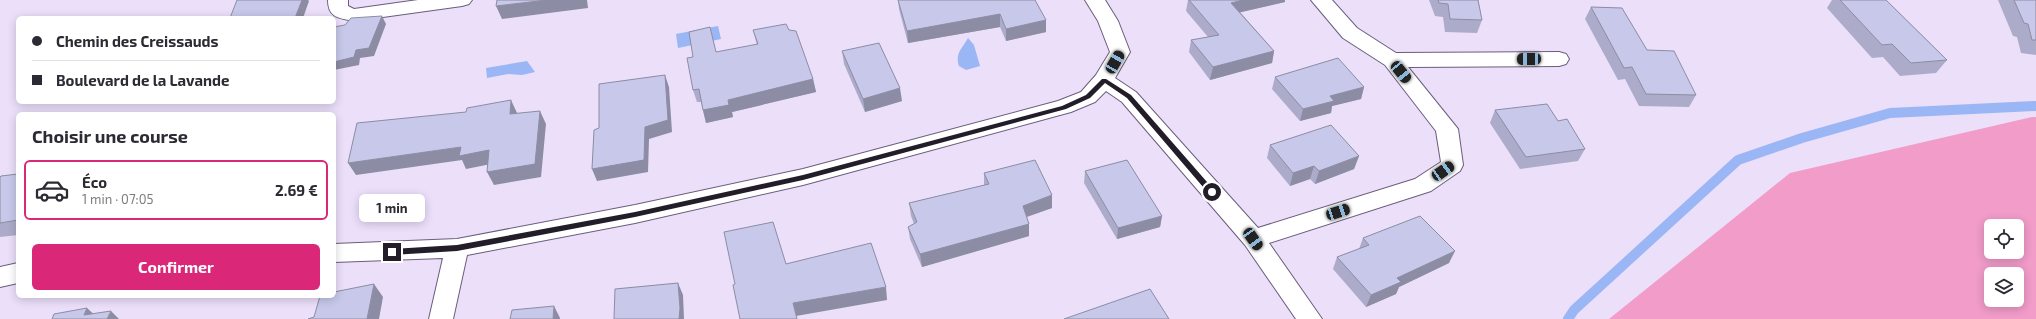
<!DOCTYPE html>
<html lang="fr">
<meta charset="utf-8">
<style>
:root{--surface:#fff;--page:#f2f2f3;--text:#2b2b33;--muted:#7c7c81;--line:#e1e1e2;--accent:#db2777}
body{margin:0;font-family:"Exo 2",sans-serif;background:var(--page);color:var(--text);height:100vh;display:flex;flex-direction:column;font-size:15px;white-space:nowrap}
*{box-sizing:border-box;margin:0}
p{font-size:13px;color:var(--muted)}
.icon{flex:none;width:22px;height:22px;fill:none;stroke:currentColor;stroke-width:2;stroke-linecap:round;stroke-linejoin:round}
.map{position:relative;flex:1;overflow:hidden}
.details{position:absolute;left:16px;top:112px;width:320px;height:186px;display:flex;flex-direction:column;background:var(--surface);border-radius:6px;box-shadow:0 2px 10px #0003}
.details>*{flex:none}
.banner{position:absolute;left:16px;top:16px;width:320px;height:88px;border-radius:6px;box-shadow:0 2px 10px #0003;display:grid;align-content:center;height:88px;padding:0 16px;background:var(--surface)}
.buttons{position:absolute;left:1984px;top:219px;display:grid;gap:8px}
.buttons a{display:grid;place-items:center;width:40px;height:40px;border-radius:6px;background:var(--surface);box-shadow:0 2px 10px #0003;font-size:20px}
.end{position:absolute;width:18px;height:18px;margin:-9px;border:5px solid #231d29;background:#fff;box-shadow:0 0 0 2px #fff}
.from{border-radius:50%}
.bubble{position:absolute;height:28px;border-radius:6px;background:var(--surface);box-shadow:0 2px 10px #0003;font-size:13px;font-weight:700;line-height:28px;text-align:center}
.car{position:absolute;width:12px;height:24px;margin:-12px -6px;border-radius:5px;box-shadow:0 0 3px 1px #0007;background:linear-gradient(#222 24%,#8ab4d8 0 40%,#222 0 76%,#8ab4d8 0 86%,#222 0)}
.banner b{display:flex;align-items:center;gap:14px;height:38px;font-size:15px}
.banner b+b{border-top:1px solid var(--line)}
.banner i{width:10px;height:10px;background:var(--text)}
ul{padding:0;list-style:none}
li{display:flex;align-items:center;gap:12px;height:60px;margin:0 8px 6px;padding:0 8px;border:2px solid transparent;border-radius:6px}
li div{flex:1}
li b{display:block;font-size:15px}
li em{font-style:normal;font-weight:700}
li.on{border-color:var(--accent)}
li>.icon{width:36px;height:36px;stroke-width:1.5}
h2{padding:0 16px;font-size:18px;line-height:48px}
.action{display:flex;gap:8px;margin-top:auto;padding:8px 16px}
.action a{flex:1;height:46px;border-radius:6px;background:var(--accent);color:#fff;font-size:16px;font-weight:700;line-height:46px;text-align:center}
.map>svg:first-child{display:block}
.green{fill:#f19cc9;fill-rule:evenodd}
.water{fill:#9ab6f4}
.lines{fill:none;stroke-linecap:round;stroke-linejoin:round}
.stream{stroke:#9ab6f4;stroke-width:10}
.minor-casing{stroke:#6b5d7b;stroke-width:2}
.minor{fill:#fff;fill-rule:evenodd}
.wall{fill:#acacca}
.shaded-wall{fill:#8c8ca4}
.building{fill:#c8c8eb;stroke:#8c8ca4}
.route{fill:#231d29}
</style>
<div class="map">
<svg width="2036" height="319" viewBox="0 0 2036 319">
<rect width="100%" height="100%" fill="#ebdffa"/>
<!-- green -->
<path class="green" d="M2032,117H2036V319H1609L1790,173ZM1991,226H2017V252H1991ZM1991,274H2017V300H1991Z"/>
<!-- water -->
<g class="water">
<path d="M718,26L721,39L678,48L676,34Z"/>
<path d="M968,38L974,45L980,66L966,70L959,66C955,53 962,49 968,38Z"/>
<path d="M527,61L535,72L522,75L508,74L487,78L486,68Z"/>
</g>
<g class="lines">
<!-- stream -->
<path class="stream" d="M1568,319L1574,310L1738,160L1802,138L1890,113L2036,106"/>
<!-- minor casing -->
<g class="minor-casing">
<g id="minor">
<path d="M328,0H348V6L354,9L418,0H472L469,4L462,6L354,21C339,18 328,18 328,0Z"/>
<path d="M1085,0H1105L1118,21L1130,52L1115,78L1136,92L1258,228L1415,179L1441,162L1436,131L1385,65L1343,38L1311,0H1332L1357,28L1396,53L1559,52L1566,54L1569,59L1566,64L1559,66L1408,67L1458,129L1463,165L1460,171L1431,191L1269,243L1322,319H1296L1245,245L1122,102L1106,91L1095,102L1071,112L803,185L635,223L467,255L453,319H429L443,258L334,262V244L457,239L635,205L803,169L1058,101L1081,92L1096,75L1110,52L1098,21Z"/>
<path d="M18,263V283L0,287V267Z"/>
</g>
</g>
<!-- minor -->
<use href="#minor" class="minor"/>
</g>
<!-- wall -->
<g class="wall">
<path d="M898,0H1035L1046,32L1006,41L1000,27L908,43L899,9Z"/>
<path d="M1188,0H1285V2L1240,12L1274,51L1272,63L1210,80L1189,52L1191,40L1208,37L1186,11Z"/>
<path d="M1429,0H1478L1482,20L1477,33L1445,32L1443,17L1435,16Z"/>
<path d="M1832,0H1886L1947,60L1936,73L1900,76L1883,57L1872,58L1827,8Z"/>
<path d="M1998,0H2036V55L2021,53L2017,37L2013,36Z"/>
<path d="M1591,7L1647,50L1696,95L1689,107L1639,106L1625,79L1618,80L1585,19Z"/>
<path d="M753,30L813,79L816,92L732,112L733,117L706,123L701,102H697L693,90V57L757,45Z"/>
<path d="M842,51L902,101L865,112L844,64Z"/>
<path d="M1275,77L1364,87L1361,99L1332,106L1331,113L1300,121L1272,89Z"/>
<path d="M1495,110L1558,121L1585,149L1578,161L1520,169L1490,123Z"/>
<path d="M1270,145L1359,156L1354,169L1315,184L1310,179L1290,186L1267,158Z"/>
<path d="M1085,171L1162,216L1160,227L1117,239L1084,183Z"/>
<path d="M984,173L1052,208L1027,217L1029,236L922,267L910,239L908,227L914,224L911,216L909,203L984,185Z"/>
<path d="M18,174V235L0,237V177Z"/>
<path d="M1363,238L1449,263L1399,287L1396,294L1366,307L1333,269L1337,257L1359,249Z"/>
</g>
<!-- shaded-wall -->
<g class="shaded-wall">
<path d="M302,0H308L309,1L303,18H295Z"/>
<path d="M547,0H587L588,8L502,19L496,6Z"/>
<path d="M1243,0H1285V2L1229,15L1231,3Z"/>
<path d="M1000,14V27L908,43L907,31Z"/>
<path d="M382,16L386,24L374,56L360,58L359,65L334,70V62L356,50Z"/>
<path d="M1046,20V32L1006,41V29Z"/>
<path d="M1274,51L1272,63L1210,80L1213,67Z"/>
<path d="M665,75L669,87L672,132L649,139L648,172L597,181L592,169Z"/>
<path d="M813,79L816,92L732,112L733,117L706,123L703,110L728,100Z"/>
<path d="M1364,87L1361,99L1332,106L1331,113L1300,121L1303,109L1330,96Z"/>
<path d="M900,88L902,101L865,112L863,99Z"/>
<path d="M511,100L517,113L516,127L510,114Z"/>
<path d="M540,111L546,124L541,177L494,185L487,172Z"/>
<path d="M461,147L489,150L496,163L466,169L462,160L356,175L348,163Z"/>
<path d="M1359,156L1354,169L1315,184L1319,171Z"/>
<path d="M1314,166L1310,179L1290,186L1293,173Z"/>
<path d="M1052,195V208L1023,218V206Z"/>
<path d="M1162,216L1160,227L1117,239L1118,228Z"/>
<path d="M1029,224V236L922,267L920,254Z"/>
<path d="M1455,251L1449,263L1399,287L1396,294L1366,307L1371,295L1397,278Z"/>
<path d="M678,283L683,295L684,319H679Z"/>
<path d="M374,284L383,297L379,319H367Z"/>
<path d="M886,287L887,300L796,316L793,303Z"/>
<path d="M554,306L560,318V319H553Z"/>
<path d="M87,308L99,319L84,315Z"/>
<path d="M111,311L119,319H107Z"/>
</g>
<!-- building -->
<g class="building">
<path d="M237,0H302L295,18H230Z"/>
<path d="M497,0H547L496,6Z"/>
<path d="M898,0H1035L1046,20L1006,29L1000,14L907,31Z"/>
<path d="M1189,0H1243L1231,3L1274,51L1213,67L1191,40L1219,35Z"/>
<path d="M1438,0H1478L1482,20L1450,19L1448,4L1439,3Z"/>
<path d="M1840,0H1886L1947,60L1911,63L1892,44L1882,45Z"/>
<path d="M2014,0H2036V40H2032L2028,24L2024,23Z"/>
<path d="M1591,7L1622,8L1647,50L1674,51L1696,95L1646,94L1632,67L1624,68Z"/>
<path d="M382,16L369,48L356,50L354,57L334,62V27L345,25L351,18Z"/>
<path d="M786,24L789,30L796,31L813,79L728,100L729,105L703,110L699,89L693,90L687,58L693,57L689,32L710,27L716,52L758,44L753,30Z"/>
<path d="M879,43L900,88L863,99L842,51Z"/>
<path d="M1338,58L1364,87L1330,96L1334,101L1303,109L1275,77Z"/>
<path d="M665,75L668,120L645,127L644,160L592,169L594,130L599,128V84Z"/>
<path d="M511,100L510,114L540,111L535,164L487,172L489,150L459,156L461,147L348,163L357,123L466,112L467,108Z"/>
<path d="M1547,104L1558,121L1567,119L1585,149L1526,157L1495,110Z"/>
<path d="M1331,125L1359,156L1319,171L1314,166L1293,173L1270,145Z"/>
<path d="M1035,160L1052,195L1023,206L1029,224L920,254L908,227L917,222L909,203L989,184L984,173Z"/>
<path d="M1127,160L1162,216L1118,228L1085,171Z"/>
<path d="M18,174V220L0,223V177L1,176Z"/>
<path d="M1420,216L1455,251L1397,278L1401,282L1371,295L1337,257L1369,245L1363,238Z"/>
<path d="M773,222L786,264L871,243L886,287L793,303L797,319H740L733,285L735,284L724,232Z"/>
<path d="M678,283L680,308L679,319H614L615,289Z"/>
<path d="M374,284L367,319H308L314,317L320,296H334V292Z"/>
<path d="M1150,289L1169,319H1064Z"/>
<path d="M554,306L553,319H510L512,310Z"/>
<path d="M87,308L84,315L111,311L107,319H52L54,314Z"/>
</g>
<!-- route -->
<path class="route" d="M1102,79H1106L1131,95L1214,190V194H1209L1127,98L1105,83L1090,98L1066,109L803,180L635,217L457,251L392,255L388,252L392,249L457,245L635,212L803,175L1062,106L1086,95Z"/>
</svg>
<div class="buttons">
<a><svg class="icon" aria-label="locate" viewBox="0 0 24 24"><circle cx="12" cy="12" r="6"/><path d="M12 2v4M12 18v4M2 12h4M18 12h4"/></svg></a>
<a><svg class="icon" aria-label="layers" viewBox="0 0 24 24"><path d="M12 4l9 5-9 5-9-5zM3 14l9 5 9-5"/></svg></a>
</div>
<i class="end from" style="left:1212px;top:192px"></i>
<i class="end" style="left:392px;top:252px"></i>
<div class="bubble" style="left:359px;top:194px;width:66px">1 min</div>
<i class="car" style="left:1529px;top:59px;rotate:269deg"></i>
<i class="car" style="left:1115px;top:62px;rotate:30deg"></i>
<i class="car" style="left:1401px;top:72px;rotate:141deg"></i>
<i class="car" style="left:1443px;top:171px;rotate:55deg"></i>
<i class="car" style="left:1338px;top:212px;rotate:72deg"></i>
<i class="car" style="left:1253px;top:239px;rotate:145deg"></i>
<div class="banner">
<b><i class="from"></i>Chemin des Creissauds</b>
<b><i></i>Boulevard de la Lavande</b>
</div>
<section class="details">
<h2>Choisir une course</h2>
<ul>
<li class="on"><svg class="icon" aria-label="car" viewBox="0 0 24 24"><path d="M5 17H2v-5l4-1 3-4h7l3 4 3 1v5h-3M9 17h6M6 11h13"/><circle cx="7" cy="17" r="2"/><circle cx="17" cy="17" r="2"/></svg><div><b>Éco</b><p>1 min · 07:05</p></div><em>2.69 €</em></li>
</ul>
<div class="action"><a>Confirmer</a></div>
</section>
</div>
